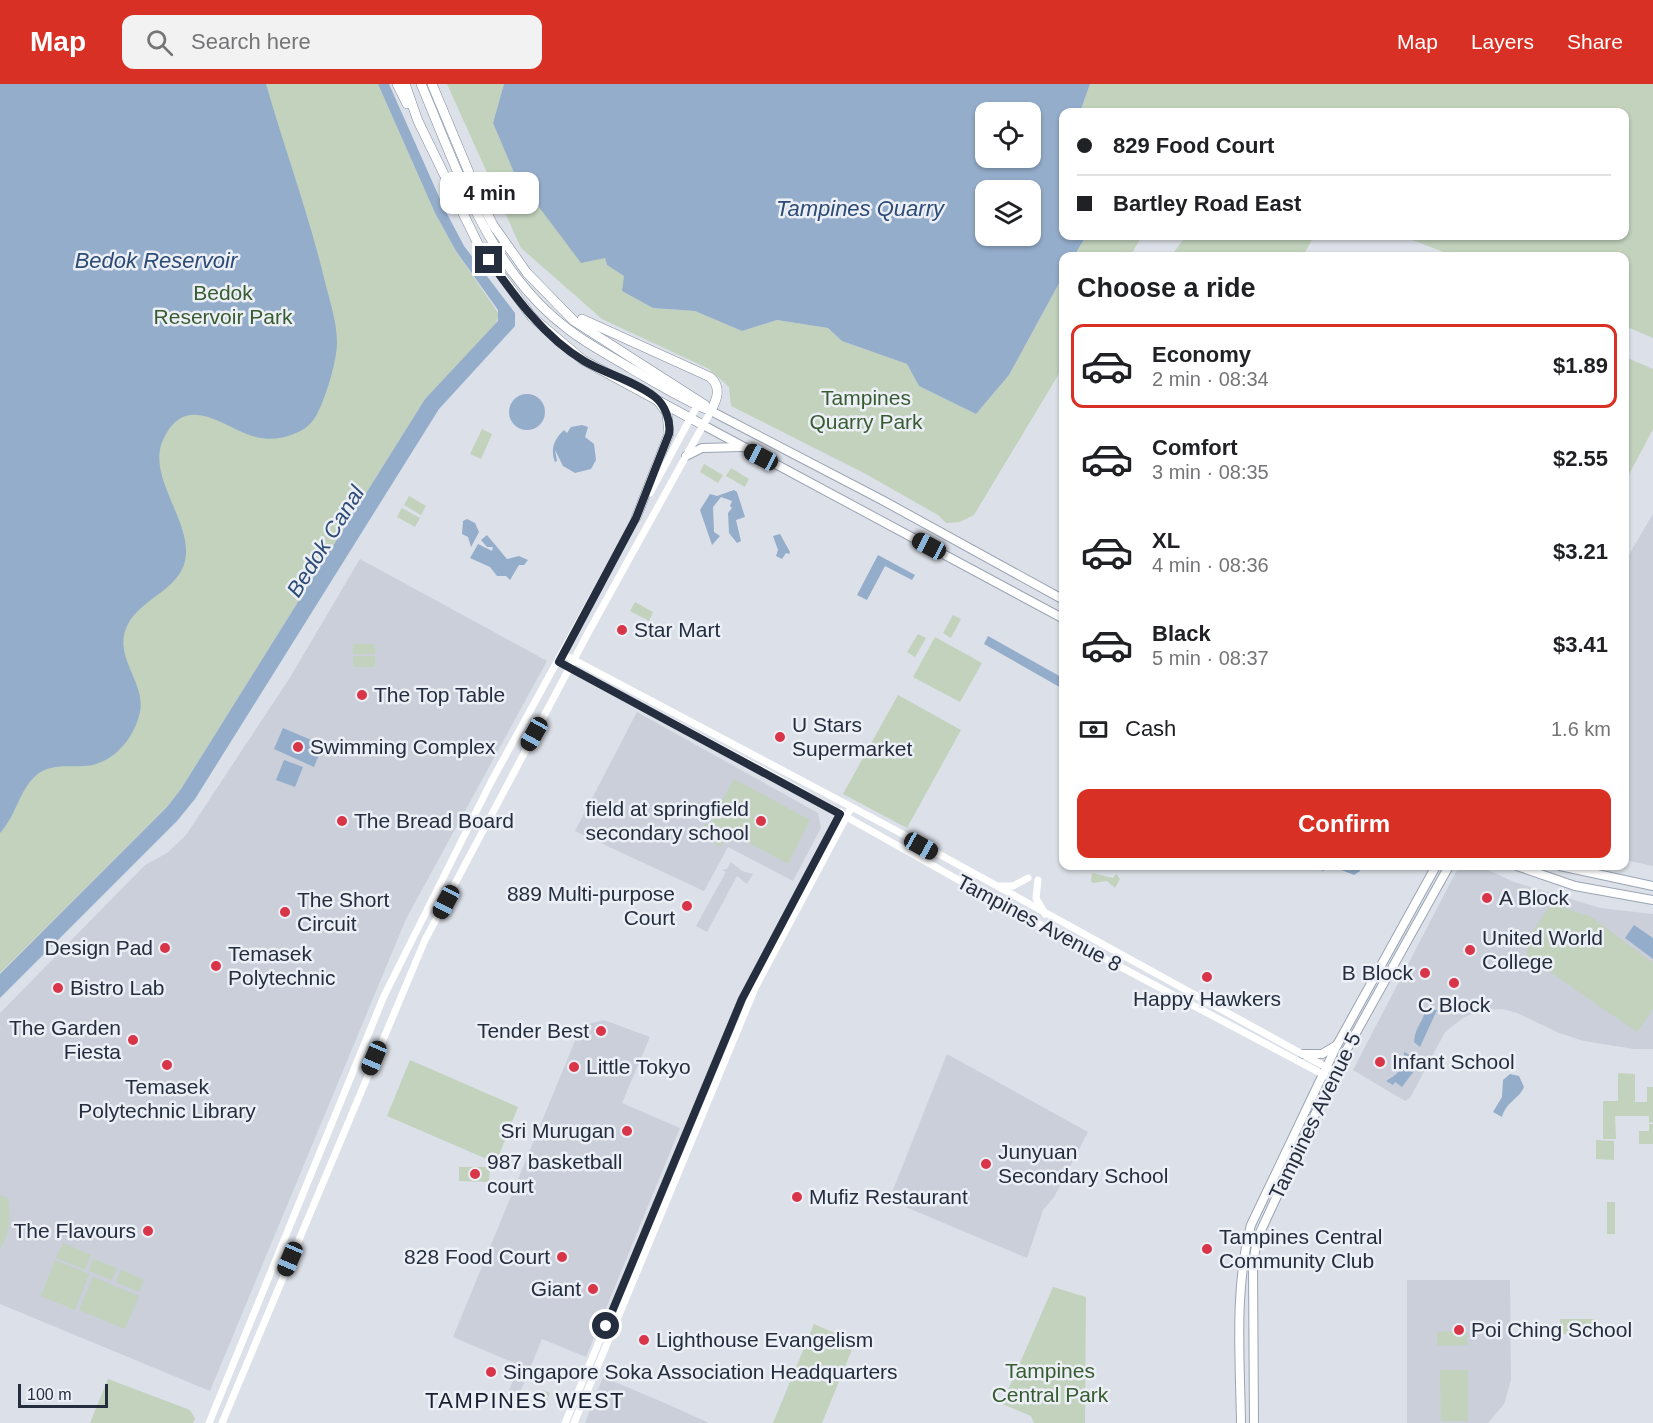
<!DOCTYPE html>
<meta charset="utf-8">
<style>
:root{--surface:#fff;--page:#f2f2f2;--text:#202124;--muted:#757577;--line:#e0e0e0;--accent:#d93025}
body{margin:0;font-family:Helvetica,sans-serif;background:var(--page);color:var(--text);height:100vh;display:flex;flex-direction:column;font-size:22px;white-space:nowrap}
*{box-sizing:border-box;margin:0}
p{font-size:20px;color:var(--muted)}
.icon{flex:none;width:33px;height:33px;fill:none;stroke:currentColor;stroke-width:2;stroke-linecap:round;stroke-linejoin:round}
.map{position:relative;flex:1;overflow:hidden}
.drawer{position:absolute;left:1059px;top:168px;width:570px;height:618px;display:flex;flex-direction:column;background:var(--surface);border-radius:12px;box-shadow:0 2px 4px #0004}
.drawer>*{flex:none}
.top-card{position:absolute;left:1059px;top:24px;width:570px;height:132px;border-radius:12px;box-shadow:0 2px 4px #0004;display:grid;align-content:center;height:132px;padding:0 18px;background:var(--surface)}
.controls{position:absolute;left:975px;top:18px;display:grid;gap:12px}
.controls a{display:grid;place-items:center;width:66px;height:66px;border-radius:12px;background:var(--surface);box-shadow:0 2px 4px #0004;font-size:30px}
.scale{position:absolute;left:18px;bottom:15px;width:90px;box-sizing:border-box;padding-left:6px;border:3px solid #252e3f;border-top:0;font-size:16px;line-height:21px;white-space:nowrap;color:#252e3f;-webkit-text-stroke:4px #eceff5;paint-order:stroke}
.end{position:absolute;width:27px;height:27px;margin:-14px;border:8px solid #252e3f;background:#fff;box-shadow:0 0 0 3px #fff}
.from{border-radius:50%}
.bubble{position:absolute;height:42px;border-radius:12px;background:var(--surface);box-shadow:0 2px 4px #0004;font-size:20px;font-weight:700;line-height:42px;text-align:center}
.car{position:absolute;width:18px;height:36px;margin:-18px -9px;border-radius:8px;box-shadow:0 0 4px 2px #0007;background:linear-gradient(#222 24%,#8ab4d8 0 40%,#222 0 76%,#8ab4d8 0 86%,#222 0)}
.top-card b{display:flex;align-items:center;gap:21px;height:57px;font-size:22px}
.top-card b+b{border-top:2px solid var(--line)}
.top-card i{width:15px;height:15px;background:var(--text)}
ul{padding:0;list-style:none}
li{display:flex;align-items:center;gap:18px;height:84px;margin:0 12px 9px;padding:0 6px;border:3px solid transparent;border-radius:12px}
li div{flex:1}
li b{display:block;font-size:22px}
li em{font-style:normal;font-weight:700}
li.selected{border-color:var(--accent)}
li>.icon{width:54px;height:54px;stroke-width:1.5}
h2{padding:0 18px;font-size:27px;line-height:72px}
.pay{display:flex;align-items:center;gap:15px;height:66px;padding:0 18px;font-size:22px}
.pay p{margin-inline-start:auto}
.button{display:flex;gap:12px;margin-top:auto;padding:12px 18px}
.button a{flex:1;height:69px;border-radius:12px;background:var(--accent);color:#fff;font-size:24px;font-weight:700;line-height:69px;text-align:center}
header{display:flex;align-items:center;gap:36px;box-sizing:border-box;height:84px;padding:0 30px;background:var(--accent);color:#fff}
header strong{font-size:28px}
nav{display:flex;gap:33px;margin-inline-start:auto;font-size:21px}
.search{width:420px;height:54px;background:var(--page);display:flex;align-items:center;gap:15px;box-sizing:border-box;padding:0 21px;border-radius:12px;color:var(--muted);font-size:22px}
.map>svg:first-child{display:block}
.built{fill:#cacfda}
.green{fill:#c2d2bd}
.water{fill:#94adcb;fill-rule:evenodd}
.lines{fill:none;stroke-linecap:round;stroke-linejoin:round}
.primary-casing{stroke:#9ba4b4;stroke-width:10}
.highway-casing{stroke:#828da0;stroke-width:10}
.secondary{stroke:#fff;stroke-width:7}
.primary{stroke:#fff;stroke-width:8}
.highway{stroke:#fff;stroke-width:9}
.route{stroke:#252e3f;stroke-width:8}
.poi-dot{fill:#d93549;stroke:#eceff5;stroke-width:2}
.labels{text-anchor:middle;stroke-width:5;stroke-linejoin:round;paint-order:stroke}
.park-label{font-size:21px;fill:#385c31;stroke:#eceff5}
.poi-label{font-size:21px;fill:#252e3f;stroke:#eceff5;text-anchor:start}
.street-label{font-size:21px;fill:#252e3f;stroke:#eceff5}
.water-label{font-size:22px;font-style:italic;fill:#2c4b76;stroke:#eceff5}
.neighbourhood-label{font-size:22px;letter-spacing:1.5px;fill:#171f30;stroke:#eceff5}
</style>
<header>
<strong>Map</strong>
<div class="search"><svg class="icon" aria-label="search" viewBox="0 0 24 24"><circle cx="10" cy="10" r="6"/><path d="M15 15l6 6"/></svg>Search here</div>
<nav><a>Map</a><a>Layers</a><a>Share</a></nav>
</header>
<div class="map">
<svg width="1653" height="1339" viewBox="0 0 1653 1339">
<rect width="100%" height="100%" fill="#dce0e8"/>
<!-- built -->
<g class="built">
<path d="M1653,430V782L1625,776L1624,479Z"/>
<path d="M360,475L547,577L406,835L210,1307L0,1220V929L145,781L167,769L186,751L289,595Z"/>
<path d="M637,628L818,729L821,744L793,797L728,763L704,807L575,747Z"/>
<path d="M731,778L742,787L753,790L747,800L737,792L707,848L696,842L726,788L722,786L727,785Z"/>
<path d="M1482,783L1514,798L1600,824L1653,830V965H1634L1584,957L1559,949L1517,929L1502,925L1480,926L1463,934L1445,948L1410,1014L1405,1017L1353,986L1458,784Z"/>
<path d="M604,936L650,953L622,1019L680,1044L586,1273L542,1255L515,1321L505,1317L519,1281L453,1253L577,952L588,940Z"/>
<path d="M947,970L1088,1048L1054,1113L1043,1126L1027,1174L889,1116Z"/>
<path d="M1407,1196H1510L1511,1296L1504,1320L1488,1339H1407Z"/>
<path d="M603,1293L660,1317L709,1339H585Z"/>
</g>
<!-- green -->
<g class="green">
<path d="M0,0H378L435,129L456,167L499,230L496,240L425,315L181,705L167,723L0,889Z"/>
<path d="M447,0H504L493,39L515,91L539,121L599,174H605L607,181L625,192L637,215L653,224L695,227L742,247L777,236L828,244L842,257L907,280L919,302L976,330L1009,291L1063,192V283L974,431L960,438L946,439L938,431L864,389L731,322L729,303L709,285L602,235L521,164Z"/>
<path d="M1090,0H1653V254L1625,242L1624,172H1454L1402,152H1624V28H1080Z"/>
<path d="M1086,152H1142L1130,172H1074Z"/>
<path d="M1186,152H1314L1303,172H1171Z"/>
<path d="M1625,273L1653,285V345L1625,398Z"/>
<path d="M482,345L492,350L481,375L470,370Z"/>
<path d="M704,380L723,391L718,399L700,388Z"/>
<path d="M731,384L749,395L745,403L726,392Z"/>
<path d="M409,412L426,422L421,431L404,421Z"/>
<path d="M402,424L420,434L415,443L397,433Z"/>
<path d="M635,518L653,528L649,537L630,527Z"/>
<path d="M953,531L961,535L951,554L943,549Z"/>
<path d="M918,550L926,554L915,573L907,568Z"/>
<path d="M935,553L982,579L960,618L913,593Z"/>
<rect x="353" y="560" width="22" height="10"/>
<rect x="353" y="572" width="22" height="11"/>
<path d="M898,611L961,646L907,744L843,710Z"/>
<path d="M734,695L810,736L788,780L711,738Z"/>
<path d="M705,739L727,751L721,763L699,751Z"/>
<path d="M1092,789L1113,794L1116,790L1120,795L1115,804L1107,797L1093,799L1091,797Z"/>
<path d="M1553,817L1572,827L1590,832L1653,879V925L1637,948L1527,872L1528,854Z"/>
<path d="M410,976L518,1023L496,1079L387,1032Z"/>
<path d="M1618,989L1635,990V1018H1647V1003H1653V1039L1649,1038V1032H1615L1616,1055H1603V1017H1618Z"/>
<path d="M1649,1040H1653V1060H1639V1047H1649Z"/>
<path d="M1596,1056L1614,1057V1076L1596,1075Z"/>
<path d="M459,1083H490L489,1098L459,1097Z"/>
<path d="M0,1111L8,1114C11,1132 10,1149 0,1165Z"/>
<rect x="1607" y="1118" width="8" height="32"/>
<path d="M63,1159L91,1171L85,1186L56,1174Z"/>
<path d="M93,1175L117,1184L112,1196L89,1187Z"/>
<path d="M55,1176L89,1190L75,1226L41,1212Z"/>
<path d="M121,1186L144,1196L139,1208L116,1198Z"/>
<path d="M93,1193L139,1212L125,1245L79,1226Z"/>
<path d="M1053,1203L1086,1213L1085,1339H1034L1031,1332L1002,1320Z"/>
<rect x="1560" y="1235" width="36" height="15"/>
<path d="M814,1240L855,1258L822,1339H773Z"/>
<path d="M1467,1247V1261L1437,1262V1248Z"/>
<path d="M1440,1286H1468V1337H1441Z"/>
<path d="M108,1295L190,1326L195,1335L193,1339H90Z"/>
<path d="M542,1306L550,1309L544,1325L535,1321Z"/>
</g>
<!-- water -->
<g class="water">
<path d="M0,0H266C285,66 309,131 325,198C330,218 337,238 337,259C337,276 326,313 318,328C313,340 303,347 291,351C281,355 267,356 256,353C223,344 186,306 163,356C147,391 188,433 186,470C184,505 143,512 128,540C111,572 146,597 140,628C134,655 113,680 85,682C70,683 52,680 39,689C19,704 17,731 0,749Z"/>
<path d="M378,0H389L444,124L464,162L515,229V242L439,325L195,715L177,737L0,914V890L167,723L181,705L425,315L498,237V226L456,167L435,129Z"/>
<path d="M504,0H1090L1080,28H1064V152H1086L1074,172H1064L1063,192L1009,291L976,330L919,302L907,280L842,257L828,244L777,236L742,247L695,227L653,224L622,207L624,192L607,181L605,174L581,179L515,91L493,39ZM986,28H1030V74H986ZM986,106H1030V152H986Z"/>
<circle cx="527" cy="328" r="18"/>
<path d="M582,341L588,343L585,353L594,360L596,376L591,385L575,389L563,382L555,366L557,377L555,378C550,365 554,355 564,346L567,349L571,343Z"/>
<path d="M734,406L737,408L745,433L736,436L741,457L737,459L729,449L728,429L732,424L730,422L732,417L721,413L713,423L714,448L720,452L712,461L700,426L710,410L717,412Z"/>
<path d="M467,435L475,439L479,448L471,463L468,453L462,450L463,437Z"/>
<path d="M780,450L790,468L789,470L786,469L782,475L776,472L778,466L773,452Z"/>
<path d="M487,451L507,475L519,472L528,476L524,481H519L510,496L506,492H497L490,483L470,474L478,460L492,467L493,463H487L481,456Z"/>
<path d="M878,471L915,491L912,496L885,482L867,516L857,511Z"/>
<path d="M988,552L1063,594V605L984,560Z"/>
<path d="M283,644L323,661L314,683L274,665Z"/>
<path d="M284,676L303,683L295,703L276,696Z"/>
<path d="M1360,782V787L1354,791L1334,783L1322,787L1319,782Z"/>
<path d="M1634,841L1653,854V875L1625,854Z"/>
<path d="M1425,925L1437,926L1420,963L1414,958C1415,942 1424,938 1425,925Z"/>
<path d="M1404,968L1416,974L1414,987L1402,1003L1395,998L1393,1001L1386,997C1400,989 1404,984 1404,968Z"/>
<path d="M1510,990L1519,992L1524,1003C1519,1015 1506,1018 1502,1033L1493,1028L1502,1013L1503,996Z"/>
</g>
<g class="lines">
<!-- primary casing -->
<g class="primary-casing">
<g id="primary">
<path d="M711,327L882,416L1064,516"/>
<path d="M703,341L1064,535"/>
<path d="M686,372L702,364L742,363"/>
<path d="M1517,782L1575,802L1653,816"/>
<path d="M1560,782L1653,802"/>
<path d="M1303,970H1322L1337,961"/>
<path d="M1241,1339C1240,1273 1234,1205 1251,1141L1337,961L1436,782"/>
<path d="M1254,1339L1253,1180L1257,1155L1338,981L1449,782"/>
</g>
</g>
<!-- highway casing -->
<g class="highway-casing">
<g id="highway">
<path d="M397,0L407,20"/>
<path d="M405,0L418,37L478,160L532,233L583,276L703,341"/>
<path d="M421,0C458,87 489,186 568,245C587,260 609,271 630,284C656,299 683,316 711,327"/>
<path d="M432,0L480,115L493,141L527,189L574,237L705,321"/>
<path d="M582,235L710,293C722,303 717,315 711,327"/>
<path d="M636,434L669,350L667,329L658,317"/>
</g>
</g>
<!-- secondary -->
<g class="secondary">
<path d="M650,409L697,322"/>
<path d="M563,570L897,747L1335,988"/>
<path d="M559,578L779,695L987,812L1326,992"/>
<path d="M1038,796L1036,814L1045,830"/>
<path d="M998,802H1013L1028,794"/>
<path d="M209,1339L384,912L491,698L637,432"/>
<path d="M222,1339L425,856L588,549L711,327"/>
<path d="M565,1339L742,915L841,728"/>
<path d="M574,1339L756,902L851,724"/>
</g>
<!-- primary -->
<use href="#primary" class="primary"/>
<!-- highway -->
<use href="#highway" class="highway"/>
</g>
<g class="lines">
<!-- route -->
<path class="route" d="M489,176C515,213 544,253 584,277C606,290 635,297 655,313C665,321 671,337 669,350L636,434L559,578L840,730L742,915L606,1242"/>
</g>
<!-- markers -->
<g class="poi-dot">
<circle cx="622" cy="546" r="6"/>
<circle cx="362" cy="611" r="6"/>
<circle cx="780" cy="653" r="6"/>
<circle cx="298" cy="663" r="6"/>
<circle cx="342" cy="737" r="6"/>
<circle cx="761" cy="737" r="6"/>
<circle cx="1487" cy="814" r="6"/>
<circle cx="687" cy="822" r="6"/>
<circle cx="285" cy="828" r="6"/>
<circle cx="165" cy="864" r="6"/>
<circle cx="1470" cy="866" r="6"/>
<circle cx="216" cy="882" r="6"/>
<circle cx="1425" cy="889" r="6"/>
<circle cx="1207" cy="893" r="6"/>
<circle cx="1454" cy="899" r="6"/>
<circle cx="58" cy="904" r="6"/>
<circle cx="601" cy="947" r="6"/>
<circle cx="133" cy="956" r="6"/>
<circle cx="1380" cy="978" r="6"/>
<circle cx="167" cy="981" r="6"/>
<circle cx="574" cy="983" r="6"/>
<circle cx="627" cy="1047" r="6"/>
<circle cx="986" cy="1080" r="6"/>
<circle cx="475" cy="1090" r="6"/>
<circle cx="797" cy="1113" r="6"/>
<circle cx="148" cy="1147" r="6"/>
<circle cx="1207" cy="1165" r="6"/>
<circle cx="562" cy="1173" r="6"/>
<circle cx="593" cy="1205" r="6"/>
<circle cx="1459" cy="1246" r="6"/>
<circle cx="644" cy="1256" r="6"/>
<circle cx="491" cy="1288" r="6"/>
</g>
<g class="labels">
<!-- park labels -->
<g class="park-label">
<text x="223" y="216">Bedok<tspan x="223" dy="24">Reservoir Park</tspan></text>
<text x="866" y="321">Tampines<tspan x="866" dy="24">Quarry Park</tspan></text>
<text x="1050" y="1294">Tampines<tspan x="1050" dy="24">Central Park</tspan></text>
</g>
<!-- poi labels -->
<g class="poi-label">
<text x="634" y="553">Star Mart</text>
<text x="374" y="618">The Top Table</text>
<text x="792" y="648">U Stars<tspan x="792" dy="24">Supermarket</tspan></text>
<text x="310" y="670">Swimming Complex</text>
<text x="749" y="732" text-anchor="end">field at springfield<tspan x="749" dy="24">secondary school</tspan></text>
<text x="354" y="744">The Bread Board</text>
<text x="675" y="817" text-anchor="end">889 Multi-purpose<tspan x="675" dy="24">Court</tspan></text>
<text x="1499" y="821">A Block</text>
<text x="297" y="823">The Short<tspan x="297" dy="24">Circuit</tspan></text>
<text x="1482" y="861">United World<tspan x="1482" dy="24">College</tspan></text>
<text x="153" y="871" text-anchor="end">Design Pad</text>
<text x="228" y="877">Temasek<tspan x="228" dy="24">Polytechnic</tspan></text>
<text x="1413" y="896" text-anchor="end">B Block</text>
<text x="70" y="911">Bistro Lab</text>
<text x="1207" y="922" text-anchor="middle">Happy Hawkers</text>
<text x="1454" y="928" text-anchor="middle">C Block</text>
<text x="121" y="951" text-anchor="end">The Garden<tspan x="121" dy="24">Fiesta</tspan></text>
<text x="589" y="954" text-anchor="end">Tender Best</text>
<text x="1392" y="985">Infant School</text>
<text x="586" y="990">Little Tokyo</text>
<text x="167" y="1010" text-anchor="middle">Temasek<tspan x="167" dy="24">Polytechnic Library</tspan></text>
<text x="615" y="1054" text-anchor="end">Sri Murugan</text>
<text x="998" y="1075">Junyuan<tspan x="998" dy="24">Secondary School</tspan></text>
<text x="487" y="1085">987 basketball<tspan x="487" dy="24">court</tspan></text>
<text x="809" y="1120">Mufiz Restaurant</text>
<text x="136" y="1154" text-anchor="end">The Flavours</text>
<text x="1219" y="1160">Tampines Central<tspan x="1219" dy="24">Community Club</tspan></text>
<text x="550" y="1180" text-anchor="end">828 Food Court</text>
<text x="581" y="1212" text-anchor="end">Giant</text>
<text x="1471" y="1253">Poi Ching School</text>
<text x="656" y="1263">Lighthouse Evangelism</text>
<text x="503" y="1295">Singapore Soka Association Headquarters</text>
</g>
<!-- street labels -->
<g class="street-label">
<text transform="translate(1039 839) rotate(28)" y="7">Tampines Avenue 8</text>
<text transform="translate(1315 1032) rotate(-64)" y="7">Tampines Avenue 5</text>
</g>
<!-- water labels -->
<g class="water-label">
<text x="860" y="132">Tampines Quarry</text>
<text x="156" y="184">Bedok Reservoir</text>
<text transform="translate(325 457) rotate(-58)" y="8">Bedok Canal</text>
</g>
<!-- neighbourhood labels -->
<g class="neighbourhood-label">
<text x="525" y="1324">TAMPINES WEST</text>
</g>
</g>
</svg>
<div class="controls">
<a><svg class="icon" aria-label="locate" viewBox="0 0 24 24"><circle cx="12" cy="12" r="6"/><path d="M12 2v4M12 18v4M2 12h4M18 12h4"/></svg></a>
<a><svg class="icon" aria-label="layers" viewBox="0 0 24 24"><path d="M12 4l9 5-9 5-9-5zM3 14l9 5 9-5"/></svg></a>
</div>
<div class="scale">100 m</div>
<i class="end from" style="left:606px;top:1242px"></i>
<i class="end" style="left:489px;top:176px"></i>
<div class="bubble" style="left:440px;top:88px;width:99px">4 min</div>
<i class="car" style="left:761px;top:373px;rotate:298deg"></i>
<i class="car" style="left:929px;top:462px;rotate:298deg"></i>
<i class="car" style="left:534px;top:650px;rotate:209deg"></i>
<i class="car" style="left:921px;top:762px;rotate:119deg"></i>
<i class="car" style="left:446px;top:818px;rotate:208deg"></i>
<i class="car" style="left:374px;top:974px;rotate:203deg"></i>
<i class="car" style="left:290px;top:1175px;rotate:203deg"></i>
<div class="top-card">
<b><i class="from"></i>829 Food Court</b>
<b><i></i>Bartley Road East</b>
</div>
<section class="drawer">
<h2>Choose a ride</h2>
<ul>
<li class="selected"><svg class="icon" aria-label="car" viewBox="0 0 24 24"><path d="M5 17H2v-5l4-1 3-4h7l3 4 3 1v5h-3M9 17h6M6 11h13"/><circle cx="7" cy="17" r="2"/><circle cx="17" cy="17" r="2"/></svg><div><b>Economy</b><p>2 min · 08:34</p></div><em>$1.89</em></li>
<li><svg class="icon" aria-label="car" viewBox="0 0 24 24"><path d="M5 17H2v-5l4-1 3-4h7l3 4 3 1v5h-3M9 17h6M6 11h13"/><circle cx="7" cy="17" r="2"/><circle cx="17" cy="17" r="2"/></svg><div><b>Comfort</b><p>3 min · 08:35</p></div><em>$2.55</em></li>
<li><svg class="icon" aria-label="car" viewBox="0 0 24 24"><path d="M5 17H2v-5l4-1 3-4h7l3 4 3 1v5h-3M9 17h6M6 11h13"/><circle cx="7" cy="17" r="2"/><circle cx="17" cy="17" r="2"/></svg><div><b>XL</b><p>4 min · 08:36</p></div><em>$3.21</em></li>
<li><svg class="icon" aria-label="car" viewBox="0 0 24 24"><path d="M5 17H2v-5l4-1 3-4h7l3 4 3 1v5h-3M9 17h6M6 11h13"/><circle cx="7" cy="17" r="2"/><circle cx="17" cy="17" r="2"/></svg><div><b>Black</b><p>5 min · 08:37</p></div><em>$3.41</em></li>
</ul>
<div class="pay"><svg class="icon" aria-label="cash" viewBox="0 0 24 24"><path d="M3 7h18v10H3z"/><circle cx="12" cy="12" r="2"/></svg>Cash<p>1.6 km</p></div>
<div class="button"><a>Confirm</a></div>
</section>
</div>
